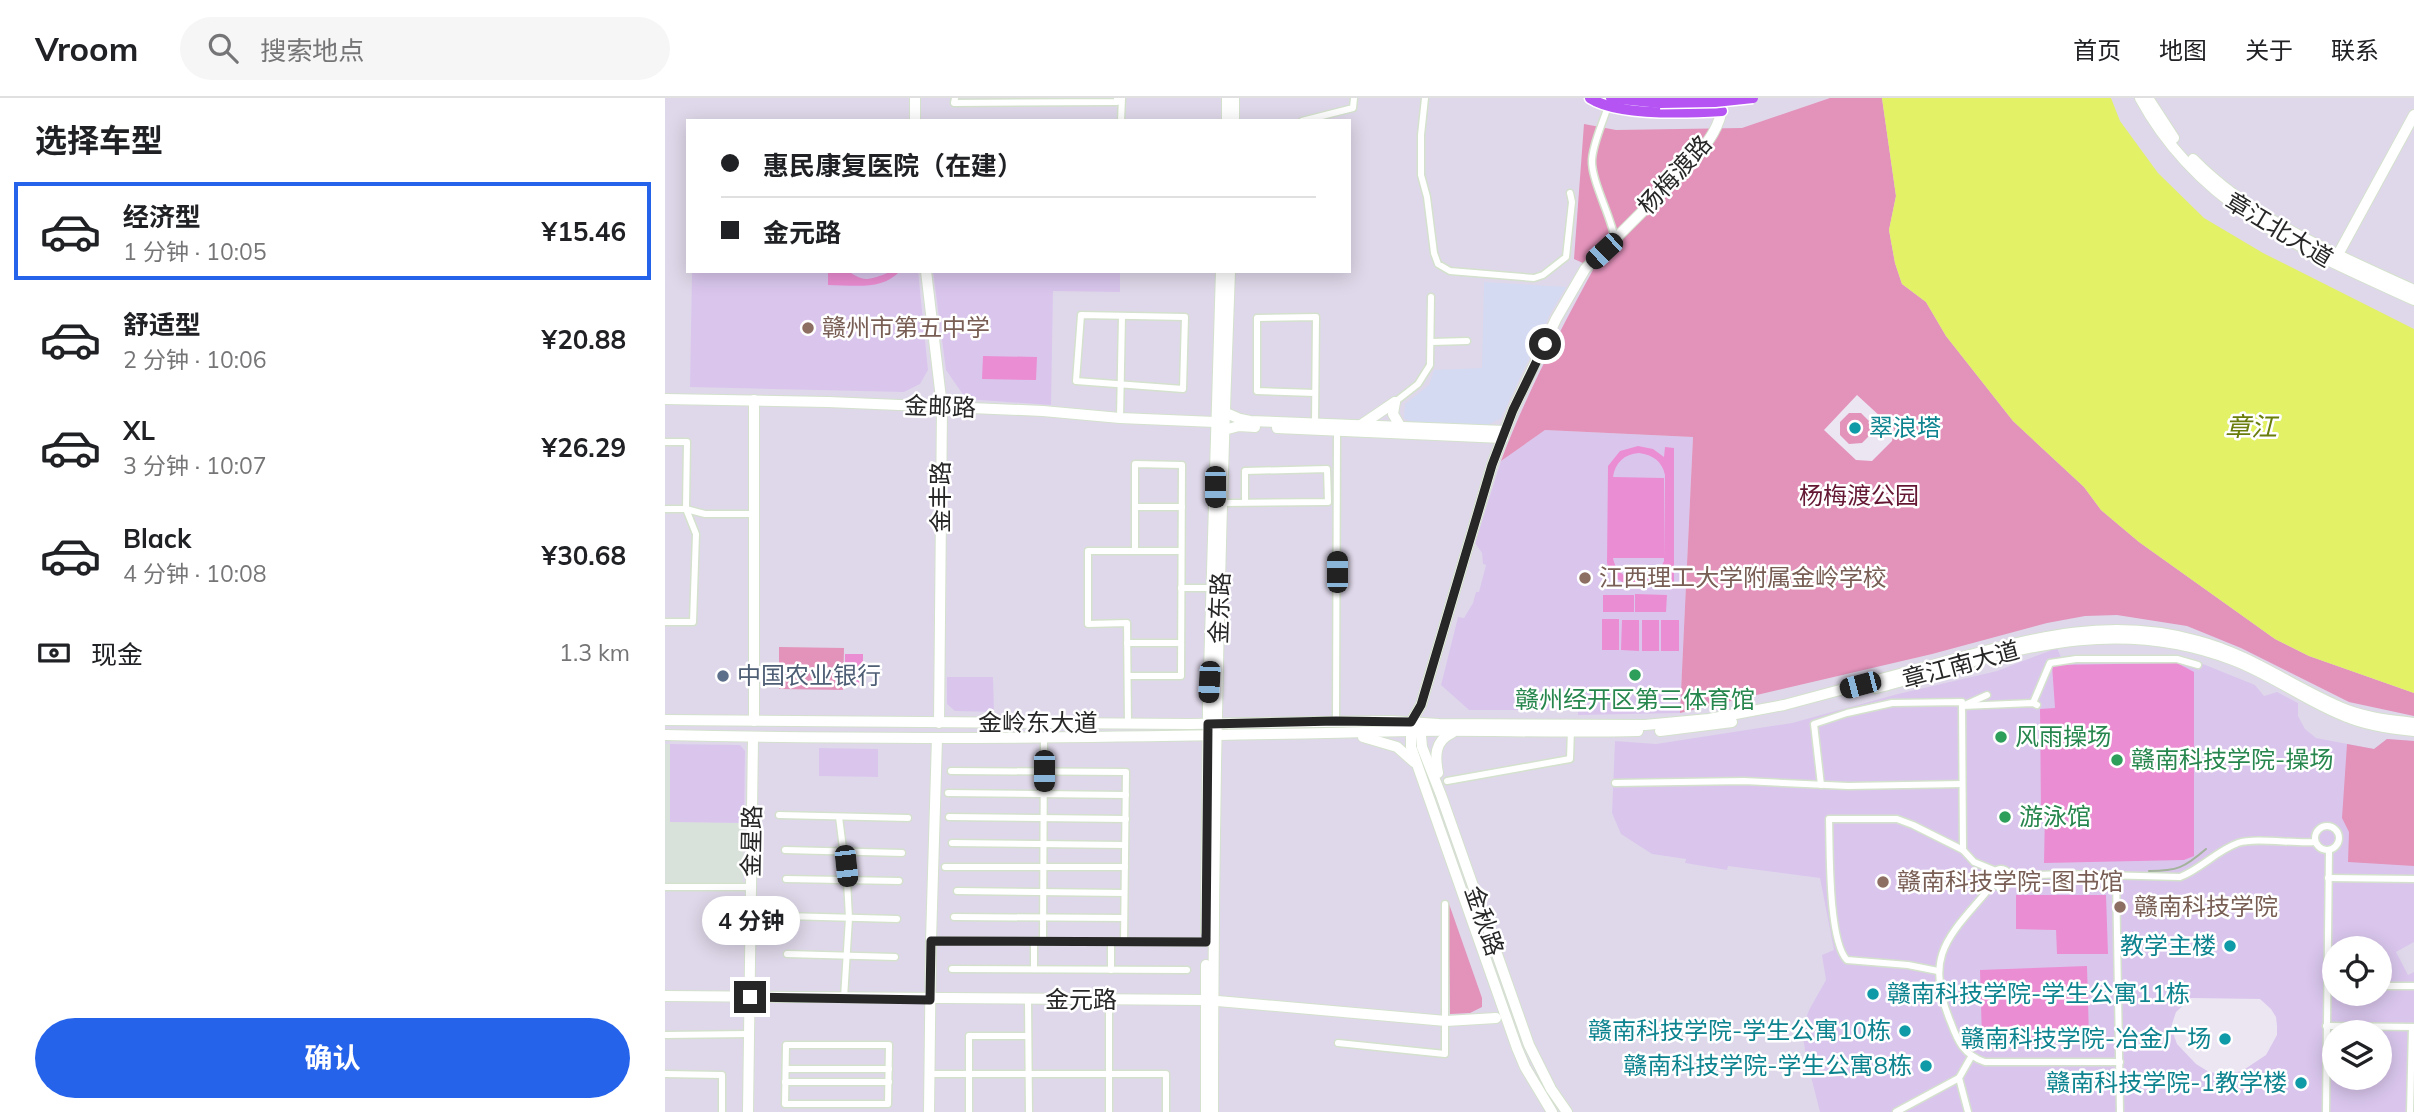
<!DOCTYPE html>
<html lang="zh">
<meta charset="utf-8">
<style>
:root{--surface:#fff;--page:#f6f6f6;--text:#202124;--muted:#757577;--line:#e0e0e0;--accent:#2563eb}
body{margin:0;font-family:Mulish,"Noto Sans SC",sans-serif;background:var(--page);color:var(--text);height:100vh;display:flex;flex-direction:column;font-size:26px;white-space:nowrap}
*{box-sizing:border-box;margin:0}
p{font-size:23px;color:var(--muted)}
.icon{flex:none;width:38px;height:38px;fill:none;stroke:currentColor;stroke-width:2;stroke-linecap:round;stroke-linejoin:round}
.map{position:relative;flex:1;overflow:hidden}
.side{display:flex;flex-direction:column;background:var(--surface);width:665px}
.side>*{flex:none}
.top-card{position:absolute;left:21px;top:21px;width:665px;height:154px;border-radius:0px;box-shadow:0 4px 18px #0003;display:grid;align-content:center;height:154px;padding:0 35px;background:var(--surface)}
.tools{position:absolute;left:1657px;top:838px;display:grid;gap:14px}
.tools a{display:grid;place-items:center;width:70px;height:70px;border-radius:50%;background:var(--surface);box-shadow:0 4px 18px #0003;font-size:35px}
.end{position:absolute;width:32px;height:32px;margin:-16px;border:9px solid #272727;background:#fff;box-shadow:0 0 0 4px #fff}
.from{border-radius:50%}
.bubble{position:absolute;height:49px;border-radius:24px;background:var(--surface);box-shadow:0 4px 18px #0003;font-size:23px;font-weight:700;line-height:49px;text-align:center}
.car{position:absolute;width:21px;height:42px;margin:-21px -10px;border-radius:9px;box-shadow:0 0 5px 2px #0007;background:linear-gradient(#222 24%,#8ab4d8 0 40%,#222 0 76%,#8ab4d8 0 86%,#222 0)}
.top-card b{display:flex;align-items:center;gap:24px;height:66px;font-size:26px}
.top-card b+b{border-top:2px solid var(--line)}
.top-card i{width:18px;height:18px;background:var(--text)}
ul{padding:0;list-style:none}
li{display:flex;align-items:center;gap:21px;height:98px;margin:0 14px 10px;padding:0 21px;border:4px solid transparent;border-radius:0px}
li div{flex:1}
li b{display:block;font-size:26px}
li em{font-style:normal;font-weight:700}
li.current{border-color:var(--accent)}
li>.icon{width:63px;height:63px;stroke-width:1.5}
h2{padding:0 35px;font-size:32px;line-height:84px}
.pay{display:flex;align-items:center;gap:18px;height:77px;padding:0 35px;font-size:26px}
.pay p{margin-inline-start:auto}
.cta{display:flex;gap:14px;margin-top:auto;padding:14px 35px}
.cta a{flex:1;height:80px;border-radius:42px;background:var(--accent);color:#fff;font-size:28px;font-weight:700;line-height:80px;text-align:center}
header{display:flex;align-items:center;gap:42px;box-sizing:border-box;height:98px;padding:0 35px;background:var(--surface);border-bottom:2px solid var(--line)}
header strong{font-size:33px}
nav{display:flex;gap:38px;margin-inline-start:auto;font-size:24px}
.search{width:490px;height:63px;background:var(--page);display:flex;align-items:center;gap:18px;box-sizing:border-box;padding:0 24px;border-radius:38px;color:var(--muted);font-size:26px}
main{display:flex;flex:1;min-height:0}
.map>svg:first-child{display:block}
.industrial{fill:#d9e2da}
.education{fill:#dac6ed;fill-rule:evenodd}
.medical{fill:#d4daf2}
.green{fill:#e392ba}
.pitch{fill:#eb8dd2;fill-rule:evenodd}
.plaza{fill:#ece6f3;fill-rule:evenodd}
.water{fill:#e2f166}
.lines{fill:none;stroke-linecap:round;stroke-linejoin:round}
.street-casing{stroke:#d4e1cd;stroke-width:9}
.secondary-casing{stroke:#d4e1cd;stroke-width:12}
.primary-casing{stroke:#fff;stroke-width:13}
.street{stroke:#fff;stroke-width:6}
.secondary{stroke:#fff;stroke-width:10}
.primary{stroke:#b554f3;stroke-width:10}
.rail{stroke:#a2b29b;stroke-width:2}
.primary-bridge-casing{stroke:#fff;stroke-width:13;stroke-linecap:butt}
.primary-bridge{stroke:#b554f3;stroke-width:10}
.route{stroke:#272727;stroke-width:9}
.education-dot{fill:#8d6e63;stroke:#fff;stroke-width:2.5}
.culture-dot{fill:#0f9aa8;stroke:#fff;stroke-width:2.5}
.leisure-dot{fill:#2e9e5b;stroke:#fff;stroke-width:2.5}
.service-dot{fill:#5c6f8a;stroke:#fff;stroke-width:2.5}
.labels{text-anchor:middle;stroke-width:5;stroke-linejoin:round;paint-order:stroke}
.street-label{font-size:24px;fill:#272727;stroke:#fff}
.education-label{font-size:24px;fill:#785e54;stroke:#fff;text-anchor:start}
.culture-label{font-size:24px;fill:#0d838f;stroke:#fff;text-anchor:end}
.park-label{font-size:24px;fill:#641733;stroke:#fff}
.service-label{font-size:24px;fill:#4e5e75;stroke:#fff;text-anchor:start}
.leisure-label{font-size:24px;fill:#27864d;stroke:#fff;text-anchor:start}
.water-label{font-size:26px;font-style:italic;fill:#687d0b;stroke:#fff}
</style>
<header>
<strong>Vroom</strong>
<div class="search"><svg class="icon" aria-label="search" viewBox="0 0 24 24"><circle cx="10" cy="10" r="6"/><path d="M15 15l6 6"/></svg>搜索地点</div>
<nav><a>首页</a><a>地图</a><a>关于</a><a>联系</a></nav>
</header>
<main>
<section class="side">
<h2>选择车型</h2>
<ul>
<li class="current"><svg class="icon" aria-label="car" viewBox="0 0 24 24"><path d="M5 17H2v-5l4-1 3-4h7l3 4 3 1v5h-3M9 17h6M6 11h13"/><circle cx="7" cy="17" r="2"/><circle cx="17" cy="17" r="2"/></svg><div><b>经济型</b><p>1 分钟 · 10:05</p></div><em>¥15.46</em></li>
<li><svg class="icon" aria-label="car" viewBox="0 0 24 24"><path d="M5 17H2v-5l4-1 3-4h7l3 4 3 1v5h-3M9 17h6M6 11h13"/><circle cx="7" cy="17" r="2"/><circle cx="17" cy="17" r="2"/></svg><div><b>舒适型</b><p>2 分钟 · 10:06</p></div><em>¥20.88</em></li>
<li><svg class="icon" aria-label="car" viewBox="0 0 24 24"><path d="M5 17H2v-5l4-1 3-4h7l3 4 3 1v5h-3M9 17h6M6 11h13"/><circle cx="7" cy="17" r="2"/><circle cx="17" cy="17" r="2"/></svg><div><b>XL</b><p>3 分钟 · 10:07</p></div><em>¥26.29</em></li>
<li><svg class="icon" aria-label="car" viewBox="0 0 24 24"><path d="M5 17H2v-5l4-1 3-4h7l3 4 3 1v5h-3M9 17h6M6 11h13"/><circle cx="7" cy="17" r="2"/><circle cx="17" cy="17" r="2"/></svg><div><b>Black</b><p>4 分钟 · 10:08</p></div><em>¥30.68</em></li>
</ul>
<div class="pay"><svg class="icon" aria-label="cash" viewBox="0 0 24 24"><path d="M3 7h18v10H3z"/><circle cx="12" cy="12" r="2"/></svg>现金<p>1.3 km</p></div>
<div class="cta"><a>确认</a></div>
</section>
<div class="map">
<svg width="1749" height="1014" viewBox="0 0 1749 1014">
<rect width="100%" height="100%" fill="#dfd8ea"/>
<!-- industrial -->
<path class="industrial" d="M0,646H5V723L79,725L78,785H0Z"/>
<!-- education -->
<g class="education">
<path d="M27,173H253L263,272L255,286L239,294L25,289Z"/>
<path d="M268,173H455V194L388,193L386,307L301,301L281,272Z"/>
<path d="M880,332L1028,339L1015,615L913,617V612H804L776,587L793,519L799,520L808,505L811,494H814L821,467L818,466L817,455L810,445L836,363Z"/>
<path d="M1392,550L1396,559L1518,560L1528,562L1590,587L1599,598L1612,594L1633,605V618L1640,631L1651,640L1709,651L1722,641L1749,643V844L1731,854L1743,877L1749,874V1014H1155L1141,959L1137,931L1144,912L1161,882L1157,857L1169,852L1155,780L1063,768L1062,772L1020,765L1021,761L987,756L956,736L947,715L950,643L991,646L1127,625L1233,596L1332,573ZM1670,850H1715V896H1670ZM1670,934H1715V980H1670Z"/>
<path d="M282,579H328L329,614L290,613L282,606Z"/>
<path d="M5,646L75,647L80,653L79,725L5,724Z"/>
<path d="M154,650L213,651V679L154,678Z"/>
</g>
<!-- medical -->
<path class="medical" d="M819,184L901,189L886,214L836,320L819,329L745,324L739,320L740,306L764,287L769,272L817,270Z"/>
<!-- green -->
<g class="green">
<path d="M1165,0H1217L1231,98L1224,132L1230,165L1237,186L1261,204L1281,238L1348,323L1419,389L1436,412L1474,444L1610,541L1644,558L1749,595V618L1684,604L1576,550L1522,528L1452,517L1420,518L1382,525L1267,556L1015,615L1028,339L880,332L836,363C861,296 895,233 929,170L909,161L919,26L951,32L1077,30Z"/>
<path d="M114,549L179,550L178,592L114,591Z"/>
<path d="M1722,641L1749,643V768L1683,764L1684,734L1677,720L1682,646L1709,651Z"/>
<path d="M783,803L817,900V909L805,915L785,916Z"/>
</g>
<!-- pitch -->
<g class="pitch">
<path d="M163,173C168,173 176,172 181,173C188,175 193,181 202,181C215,180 221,173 235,173C217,193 189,187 163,187Z"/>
<path d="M318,258L372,259L371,282L317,281Z"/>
<path d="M973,348L988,351L999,359L1000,349L1009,350V489H1000L999,478C982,495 949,490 942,465L943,368L955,353ZM974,355C988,357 997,363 1000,377L999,463L993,475L978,482C963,481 951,476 948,460H999V380L948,379C950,365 959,356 974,355Z"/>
<path d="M970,496L1002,497L1001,514H970Z"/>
<rect x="938" y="497" width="31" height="17"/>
<rect x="937" y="521" width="17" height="31"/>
<path d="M957,522H974V553L956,552Z"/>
<rect x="977" y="522" width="17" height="31"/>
<rect x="996" y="522" width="18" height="31"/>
<rect x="180" y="556" width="18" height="32"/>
<path d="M1512,565L1529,574V758L1519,762L1379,765L1380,713H1376L1375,611L1390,610L1387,567Z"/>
<path d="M1351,797H1441L1443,856H1392L1391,832L1351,831Z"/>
<path d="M1422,868L1424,939L1317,941L1315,872Z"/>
</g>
<!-- plaza -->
<g class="plaza">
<path d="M1192,297L1229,331L1227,343L1207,363L1191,362L1159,332ZM1184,315H1196L1205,324V337L1197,345L1184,346L1175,337V324Z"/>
<path d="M1526,900L1595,901L1606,911L1611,919L1612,928V937L1601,957L1577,973L1561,976L1544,974L1531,966L1512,946L1508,935L1507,926L1511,914Z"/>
</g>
<!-- water -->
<path class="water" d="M1217,0H1446L1455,23L1493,75L1539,120L1598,155L1749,231V595L1644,558L1610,541L1474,444L1436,412L1419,389L1348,323L1281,238L1261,204L1237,186L1230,165L1224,132L1231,98Z"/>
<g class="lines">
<!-- street casing -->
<g class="street-casing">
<g id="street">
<path d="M290,0L289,5L452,4V0"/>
<path d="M760,0L756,37V77L762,99L769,155L773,166L785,173L869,180L878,177L901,159L907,104L905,95"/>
<path d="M941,14C936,29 928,46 927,62C926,82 946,118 950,141"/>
<path d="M456,23L457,0"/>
<path d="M637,23L688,10L689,0"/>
<path d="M416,217L520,219L518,291L411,283Z"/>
<path d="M766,244L802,243"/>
<path d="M730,304L753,286L765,267L766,199"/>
<path d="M455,320L457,218"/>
<path d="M650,325L651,219L592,220V293L650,295"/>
<path d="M0,344H22L21,411L31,436L28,524H0"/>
<path d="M558,405L663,404L662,371L580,373V405"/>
<path d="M470,409H517"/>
<path d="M0,411H21L40,416H89"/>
<path d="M470,453H516"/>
<path d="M516,490H548"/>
<path d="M462,545H516"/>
<path d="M463,578H516L517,367L470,366V453H423V526L462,525L463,626"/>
<path d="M1368,605L1385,565L1411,561H1512L1533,567"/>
<path d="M1302,606L1322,597"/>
<path d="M1297,608L1368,605L1372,607"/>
<path d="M671,623L672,331"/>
<path d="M286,673L461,674L459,843"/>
<path d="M782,683L905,661L906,631"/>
<path d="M950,685L1079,683L1183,688L1297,686"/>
<path d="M1156,687L1149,626L1182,615L1227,605L1297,604L1298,752"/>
<path d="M283,695L461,697"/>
<path d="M114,717L243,720"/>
<path d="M174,719L182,782L184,820L179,900"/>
<path d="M284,719L461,721"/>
<circle cx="1662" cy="740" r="12"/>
<path d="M287,745L460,747"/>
<path d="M120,752L237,755"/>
<path d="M280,769H460"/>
<circle cx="1336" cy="780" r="9"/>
<path d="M1451,777L1455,1014"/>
<path d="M1345,778L1397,776L1515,779C1536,771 1551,753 1573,745C1591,739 1629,746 1650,744"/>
<path d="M1663,780L1749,781"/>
<path d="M121,781L234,783"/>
<path d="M1329,785C1287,836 1256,854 1286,925C1293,944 1299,957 1320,964H1455"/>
<path d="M0,789H86"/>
<path d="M292,793L459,795"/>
<path d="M119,818L232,821"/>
<path d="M289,819L459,820"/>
<path d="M266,843L541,844"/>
<path d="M446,843V872"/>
<path d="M122,856L230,859"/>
<path d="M287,871L522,872"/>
<path d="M369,871V843H378L379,639"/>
<path d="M1273,873L1243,867L1182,862C1163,843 1165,750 1164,721H1232L1248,727L1298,752L1309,764L1331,773"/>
<path d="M1715,888H1749"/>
<path d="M363,902L364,1014"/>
<path d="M1661,928L1749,929"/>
<path d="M0,937L84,936"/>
<path d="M673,945L780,956V806"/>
<path d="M121,947H224L223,1006H120Z"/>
<path d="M121,971H224"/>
<path d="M0,976L57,977V1014"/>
<path d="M265,976H501V1014"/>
<path d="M120,984H224"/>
<path d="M304,1014V938H363"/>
<path d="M444,1014V902"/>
<path d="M1231,1014L1294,980"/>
<path d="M1303,1014L1294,980L1306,959"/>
<path d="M1661,1014L1664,752"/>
<path d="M1745,1014L1747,929"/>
</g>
</g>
<!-- secondary casing -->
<g class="secondary-casing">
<g id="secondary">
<path d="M250,0V23"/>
<path d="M1475,0C1535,111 1640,152 1749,202"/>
<path d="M1483,0L1509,40"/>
<path d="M562,23V0"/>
<path d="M569,23V0"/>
<path d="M1528,61C1590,124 1671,156 1749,192"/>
<path d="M1670,162L1749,17"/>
<path d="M261,173L277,309L274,625"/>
<path d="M0,301L163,304L378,313L455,320L550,324"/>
<path d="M730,304L728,316L735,328"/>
<path d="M559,314L575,321L585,323L840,333"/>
<path d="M696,327L730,304"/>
<path d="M612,330L838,340"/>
<path d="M559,332L574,328L590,329"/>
<path d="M1211,590C1334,558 1441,513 1568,562C1608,577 1642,604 1682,619C1703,628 1727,631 1749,633"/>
<path d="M0,622L525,626L726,623L774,626L980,627L1044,621L1119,607C1170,593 1221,580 1272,566C1361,542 1441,517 1533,543C1587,557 1630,591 1682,612C1703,620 1726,622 1749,625"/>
<path d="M89,623V302"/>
<path d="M755,627L757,649L776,697L864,947L886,991L902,1014"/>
<path d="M995,633L1067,624"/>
<path d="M0,637C248,643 497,639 745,633C821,632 897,635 973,633"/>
<path d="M698,639L732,649L749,664"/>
<path d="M773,675C770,659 769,643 787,635"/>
<path d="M541,834L543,607L556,173"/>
<path d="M0,898L541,902L781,923L831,920"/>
<path d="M83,1014L88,639"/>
<path d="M264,1014L266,843L272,640"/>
<path d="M541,1014V867"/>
<path d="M548,1014C548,734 554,453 565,173"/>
<path d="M887,1014L860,969L852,950L746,649V624L756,607L827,367L848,312L891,221L920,171L1029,62C1043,44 1055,29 1058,6"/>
</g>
</g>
<!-- primary casing -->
<g class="primary-casing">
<g id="primary">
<path d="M925,0C952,18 1025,15 1057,13"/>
<path d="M946,0L995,5"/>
</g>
</g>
<!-- street -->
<use href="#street" class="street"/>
<!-- secondary -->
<use href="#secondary" class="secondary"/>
<!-- primary -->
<use href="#primary" class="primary"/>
<!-- rail -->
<path class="rail" d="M1484,773C1512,773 1519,770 1541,751"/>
<!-- primary-bridge casing -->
<g class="primary-bridge-casing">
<path id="primary-bridge" d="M995,5L1050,4L1088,0"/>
</g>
<!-- primary-bridge -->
<use href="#primary-bridge" class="primary-bridge"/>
</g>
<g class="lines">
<!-- route -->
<path class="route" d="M85,899L265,902L266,843L541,844L543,626L671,623L746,624L756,607L827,367L848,312L880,246"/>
</g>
<!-- markers -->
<g class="education-dot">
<circle cx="143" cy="230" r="7"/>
<circle cx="920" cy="480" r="7"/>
<circle cx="1218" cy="784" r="7"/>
<circle cx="1455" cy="809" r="7"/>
</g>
<g class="culture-dot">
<circle cx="1190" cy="330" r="7"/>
<circle cx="1565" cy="848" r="7"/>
<circle cx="1208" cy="896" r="7"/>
<circle cx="1240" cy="933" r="7"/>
<circle cx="1560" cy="941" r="7"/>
<circle cx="1261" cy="968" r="7"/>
<circle cx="1636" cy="985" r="7"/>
</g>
<g class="leisure-dot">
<circle cx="970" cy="577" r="7"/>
<circle cx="1336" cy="639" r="7"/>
<circle cx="1452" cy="662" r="7"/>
<circle cx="1340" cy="719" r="7"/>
</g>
<circle class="service-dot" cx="58" cy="578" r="7"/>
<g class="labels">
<!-- street labels -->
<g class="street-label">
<text transform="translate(1010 77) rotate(-48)" y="8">杨梅渡路</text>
<text transform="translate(1614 132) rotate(31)" y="8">章江北大道</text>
<text transform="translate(275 309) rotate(2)" y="8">金邮路</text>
<text transform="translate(276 399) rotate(-90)" y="8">金丰路</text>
<text transform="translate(555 510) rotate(-88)" y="8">金东路</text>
<text transform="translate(1296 567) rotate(-15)" y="8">章江南大道</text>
<text x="373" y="633">金岭东大道</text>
<text transform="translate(87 743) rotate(-89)" y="8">金星路</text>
<text transform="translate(819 823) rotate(71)" y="8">金秋路</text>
<text x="416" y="910">金元路</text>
</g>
<!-- education labels -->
<g class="education-label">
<text x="157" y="238">赣州市第五中学</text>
<text x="934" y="488">江西理工大学附属金岭学校</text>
<text x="1232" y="792">赣南科技学院-图书馆</text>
<text x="1469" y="817">赣南科技学院</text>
</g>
<!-- culture labels -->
<g class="culture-label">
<text x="1204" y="338" text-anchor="start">翠浪塔</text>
<text x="1551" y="856">教学主楼</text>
<text x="1222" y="904" text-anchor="start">赣南科技学院-学生公寓11栋</text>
<text x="1226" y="941">赣南科技学院-学生公寓10栋</text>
<text x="1546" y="949">赣南科技学院-冶金广场</text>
<text x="1247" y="976">赣南科技学院-学生公寓8栋</text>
<text x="1622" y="993">赣南科技学院-1教学楼</text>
</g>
<!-- park labels -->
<g class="park-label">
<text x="1194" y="406">杨梅渡公园</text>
</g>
<!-- service labels -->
<g class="service-label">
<text x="72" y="586">中国农业银行</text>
</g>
<!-- leisure labels -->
<g class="leisure-label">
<text x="970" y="610" text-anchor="middle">赣州经开区第三体育馆</text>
<text x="1350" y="647">风雨操场</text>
<text x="1466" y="670">赣南科技学院-操场</text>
<text x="1354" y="727">游泳馆</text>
</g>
<!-- water labels -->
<g class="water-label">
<text x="1586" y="338">章江</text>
</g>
</g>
</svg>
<div class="tools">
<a><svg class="icon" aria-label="locate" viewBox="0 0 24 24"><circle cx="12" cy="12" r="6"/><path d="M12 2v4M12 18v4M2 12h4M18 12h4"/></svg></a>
<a><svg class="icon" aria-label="layers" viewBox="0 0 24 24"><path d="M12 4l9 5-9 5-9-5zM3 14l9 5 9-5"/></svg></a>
</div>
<i class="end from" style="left:880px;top:246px"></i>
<i class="end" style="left:85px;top:899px"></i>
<div class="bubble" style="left:37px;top:798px;width:98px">4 分钟</div>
<i class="car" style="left:939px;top:153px;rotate:227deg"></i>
<i class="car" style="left:550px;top:389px;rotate:180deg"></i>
<i class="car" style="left:672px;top:474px;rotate:0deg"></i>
<i class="car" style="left:544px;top:584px;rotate:183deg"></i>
<i class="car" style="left:1195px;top:587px;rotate:255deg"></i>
<i class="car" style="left:379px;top:673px;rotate:180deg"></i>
<i class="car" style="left:181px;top:768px;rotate:174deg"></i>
<div class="top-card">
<b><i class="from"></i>惠民康复医院（在建）</b>
<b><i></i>金元路</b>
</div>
</div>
</main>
